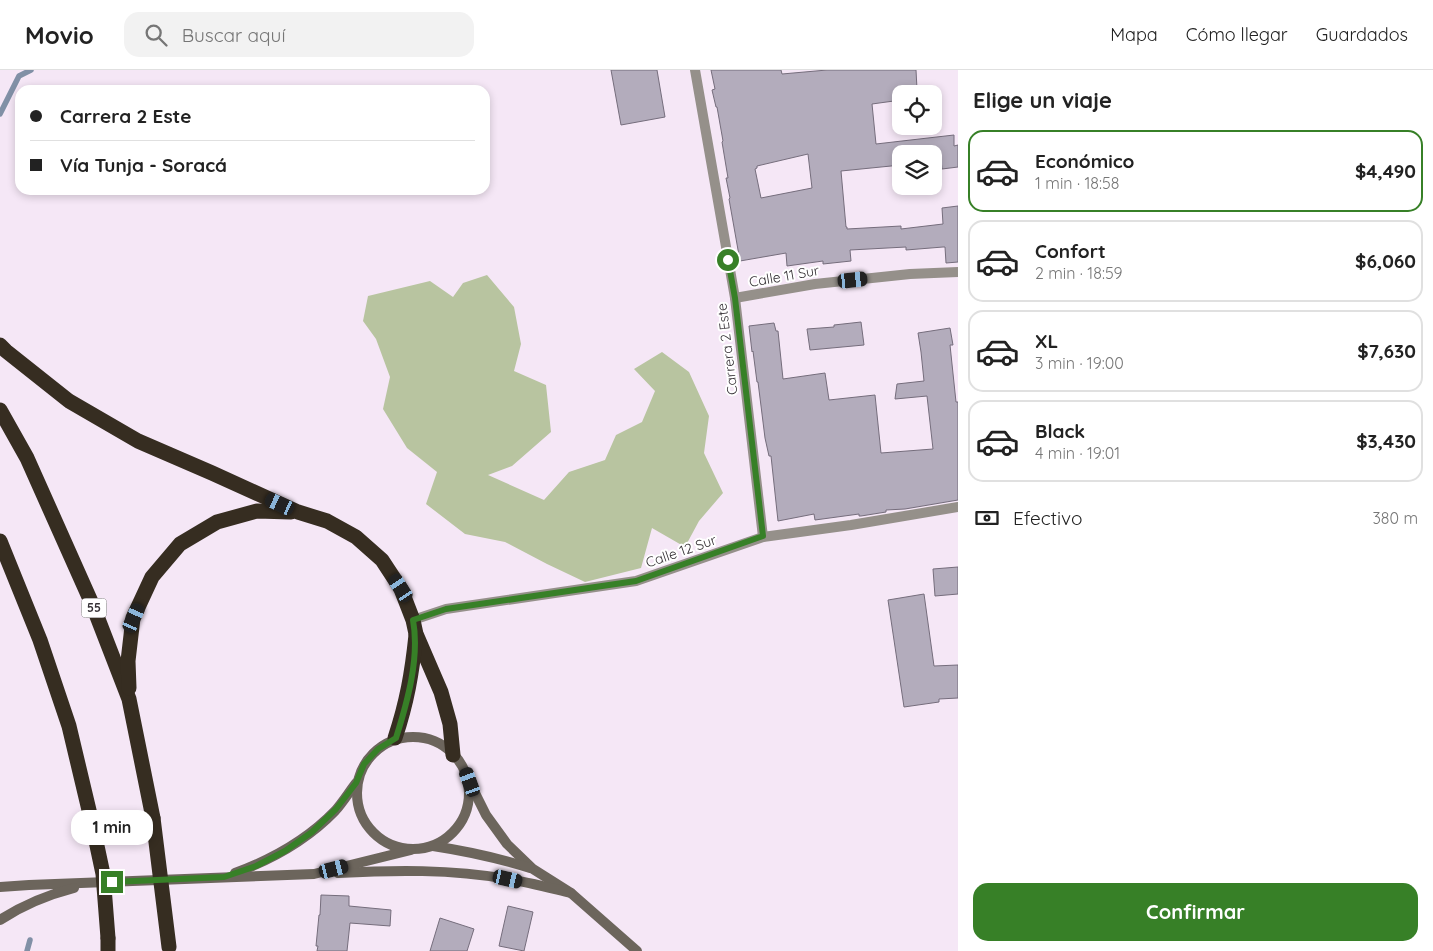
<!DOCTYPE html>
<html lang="es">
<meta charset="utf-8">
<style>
:root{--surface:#fff;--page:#f2f2f2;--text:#222;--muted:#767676;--line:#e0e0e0;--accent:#378027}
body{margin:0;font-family:Quicksand,sans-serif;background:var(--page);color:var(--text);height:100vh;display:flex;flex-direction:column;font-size:19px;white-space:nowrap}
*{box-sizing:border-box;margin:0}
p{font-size:16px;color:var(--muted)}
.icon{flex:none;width:28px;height:28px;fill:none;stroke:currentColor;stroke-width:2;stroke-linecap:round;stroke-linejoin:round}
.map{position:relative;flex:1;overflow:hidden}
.sheet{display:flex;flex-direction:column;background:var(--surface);width:475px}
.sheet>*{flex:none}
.guide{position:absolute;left:15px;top:15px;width:475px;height:110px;border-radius:15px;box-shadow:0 2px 8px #0003;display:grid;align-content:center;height:110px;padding:0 15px;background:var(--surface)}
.tools{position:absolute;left:892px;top:15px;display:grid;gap:10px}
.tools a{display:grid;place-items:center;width:50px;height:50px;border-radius:10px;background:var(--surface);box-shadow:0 2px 8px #0003;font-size:25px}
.end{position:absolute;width:22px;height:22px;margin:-11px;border:6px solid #378027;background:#fff;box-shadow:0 0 0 2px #fff}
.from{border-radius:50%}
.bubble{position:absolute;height:35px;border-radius:15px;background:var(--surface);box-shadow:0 2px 8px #0003;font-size:16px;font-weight:700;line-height:35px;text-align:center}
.car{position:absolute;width:15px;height:30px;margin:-15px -8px;border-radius:6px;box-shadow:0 0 4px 1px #0007;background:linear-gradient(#222 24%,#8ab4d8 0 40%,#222 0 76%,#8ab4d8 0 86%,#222 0)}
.guide b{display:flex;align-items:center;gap:18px;height:48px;font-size:19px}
.guide b+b{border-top:1px solid var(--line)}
.guide i{width:12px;height:12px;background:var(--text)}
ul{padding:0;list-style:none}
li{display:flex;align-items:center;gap:15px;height:82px;margin:0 10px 8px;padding:0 5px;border:2px solid var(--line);border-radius:15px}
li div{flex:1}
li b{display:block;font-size:19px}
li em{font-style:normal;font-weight:700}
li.active{border-color:var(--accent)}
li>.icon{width:45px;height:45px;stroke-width:1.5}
h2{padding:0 15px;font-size:22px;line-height:60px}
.pay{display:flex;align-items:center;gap:12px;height:55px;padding:0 15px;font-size:19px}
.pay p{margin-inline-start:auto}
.action{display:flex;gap:10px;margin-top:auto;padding:10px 15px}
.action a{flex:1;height:58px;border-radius:15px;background:var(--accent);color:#fff;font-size:20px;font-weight:700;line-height:58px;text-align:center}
header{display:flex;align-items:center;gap:30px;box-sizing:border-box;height:70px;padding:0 25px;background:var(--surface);border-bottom:1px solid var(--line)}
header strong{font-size:24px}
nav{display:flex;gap:28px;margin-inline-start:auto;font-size:18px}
.search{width:350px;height:45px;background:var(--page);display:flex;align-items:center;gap:12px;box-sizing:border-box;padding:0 18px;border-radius:15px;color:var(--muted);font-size:19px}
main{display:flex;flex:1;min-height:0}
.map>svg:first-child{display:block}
.forest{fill:#b8c4a0}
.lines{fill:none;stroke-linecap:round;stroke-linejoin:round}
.stream{stroke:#8190a6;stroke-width:5.5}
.building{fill:#b3acbc;stroke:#756d7c;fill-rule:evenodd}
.street{stroke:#95908a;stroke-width:10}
.secondary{stroke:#6c655c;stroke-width:10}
.highway{stroke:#362d21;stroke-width:15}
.highway-bridge{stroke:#362d21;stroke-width:15}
.route{stroke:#378027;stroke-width:6}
.labels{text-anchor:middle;stroke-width:4;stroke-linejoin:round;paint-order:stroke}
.shield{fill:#fff;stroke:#726e72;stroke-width:1}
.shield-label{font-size:12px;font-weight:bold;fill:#353035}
.street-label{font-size:14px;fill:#353035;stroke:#fff}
</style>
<header>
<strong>Movio</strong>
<div class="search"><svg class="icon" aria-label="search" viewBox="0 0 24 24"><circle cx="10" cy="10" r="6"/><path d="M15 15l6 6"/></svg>Buscar aquí</div>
<nav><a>Mapa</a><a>Cómo llegar</a><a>Guardados</a></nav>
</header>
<main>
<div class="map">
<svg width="958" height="881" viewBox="0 0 958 881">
<rect width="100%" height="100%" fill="#f5e7f6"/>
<!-- forest -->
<path class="forest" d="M487,205L514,237L521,274L514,301L546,315L551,362L512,396L488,405L544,430L569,402L605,390L616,365L642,352L655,321L634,299L662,282L689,302L709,346L704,383L723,423L699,451L685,477L652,458L641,498L585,512L547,494L505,472L465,464L426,434L437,402L407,378L383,339L390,307L376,269L363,251L368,226L430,211L453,227L463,213Z"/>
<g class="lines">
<!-- stream -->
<g class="stream">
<path d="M0,44L19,6L31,0"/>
<path d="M27,881L30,870"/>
</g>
</g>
<!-- building -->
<g class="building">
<path d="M611,0H657L665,47L621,55Z"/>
<path d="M711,0H781L782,4L827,0H916L917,19L907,20V24H901V30L872,34L876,74L954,65V76L958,75V97L942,99L941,89L934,90V84H901V95L841,101L846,157H847V159L901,156V159L943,154L942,138L958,136V192L946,193L945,177H943L906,180V177L850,180L851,191L823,194V191L787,196L786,183L740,191L729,129L730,128L726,108H728L722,72L723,71L717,37H716L712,20L715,19ZM808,84L812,118L761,128L755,99L757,98V96Z"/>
<path d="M861,252L864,275L810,280L807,259L834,257V255Z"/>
<path d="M774,253L776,261H778L783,309L825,303L829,330L875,325L881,383L933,379L927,326L895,329L897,314L924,311L921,282L918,263L950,258L953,275H950L956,332H958V430L905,439L886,440V442L861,446H859V444L815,450L814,444L778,451L771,386H769L765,368L758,312H757L753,281L752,282L749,256Z"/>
<path d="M958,497V524L935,526L933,499Z"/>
<path d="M924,524L934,596L958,595V628L939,629V632L904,637L888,530Z"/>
<path d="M321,825L349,826V836L391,840L390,856L350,853L347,881H317L318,876H316L319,845H320Z"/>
<path d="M508,836L533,842L524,881L499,876Z"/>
<path d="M440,848L474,859L467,881H430Z"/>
</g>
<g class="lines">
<!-- street -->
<g class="street">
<path d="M695,0L735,228L763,467"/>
<path d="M735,228L815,214L910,204L958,202"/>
<path d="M413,550L446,539L636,511L763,467L851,455L958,437"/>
</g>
<!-- secondary -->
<g class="secondary">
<circle cx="413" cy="723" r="56"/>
<path d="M470,713L486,745L507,774L533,799L571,823L637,881"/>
<path d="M433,776C466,781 498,788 530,798"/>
<path d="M235,803C273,789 307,770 335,741C343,732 349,722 356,713"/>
<path d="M338,803C394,800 451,799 507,809C528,812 550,818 571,823"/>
<path d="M0,817L29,815L314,804L411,780"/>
<path d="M0,850C23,835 47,825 74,818"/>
</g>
<!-- highway -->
<g class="highway">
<path d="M0,275L6,281L69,331L138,371L212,403L298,442L327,451L356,467L382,490L401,519L413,550L416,564L441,622L450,654L453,685"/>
<path d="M0,340L27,388L93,536L129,629L153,748"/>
<path d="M0,471L40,570L69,656L93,757"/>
<path d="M129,618L128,591L133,548L152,507L180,474L217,452L257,441L291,442"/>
<path d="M395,668C407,632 412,603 416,565"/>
<path d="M108,881V868"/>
</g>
<!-- highway-bridge -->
<g class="highway-bridge">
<path d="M153,748L169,877"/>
<path d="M93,757L103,804L108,868"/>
</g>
</g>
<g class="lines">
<!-- route -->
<path class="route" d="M112,812L224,807L256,796L285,781L312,762L336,739L356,713L364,694L378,679L396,668C407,633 420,588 413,550L446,539L636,511L763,466L735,228L728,190"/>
</g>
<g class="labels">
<!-- shield labels -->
<rect class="shield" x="81.5" y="528.5" width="25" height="19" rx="4"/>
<g class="shield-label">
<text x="94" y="542">55</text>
</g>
<!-- street labels -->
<g class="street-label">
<text transform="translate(784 206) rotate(-10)" y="5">Calle 11 Sur</text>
<text transform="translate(727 279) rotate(-97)" y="5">Carrera 2 Este</text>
<text transform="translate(681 481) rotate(-19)" y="5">Calle 12 Sur</text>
</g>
</g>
</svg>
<div class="tools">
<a><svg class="icon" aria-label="locate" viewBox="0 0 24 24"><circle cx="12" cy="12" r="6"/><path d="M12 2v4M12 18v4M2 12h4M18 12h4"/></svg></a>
<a><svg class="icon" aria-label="layers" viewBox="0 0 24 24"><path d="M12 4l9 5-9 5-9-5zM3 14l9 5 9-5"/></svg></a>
</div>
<i class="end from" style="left:728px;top:190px"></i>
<i class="end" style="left:112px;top:812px"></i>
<div class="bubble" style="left:71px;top:740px;width:82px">1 min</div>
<i class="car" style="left:853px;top:210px;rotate:84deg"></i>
<i class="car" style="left:280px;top:434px;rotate:295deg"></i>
<i class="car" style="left:401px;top:518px;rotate:327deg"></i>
<i class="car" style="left:134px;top:548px;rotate:24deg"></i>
<i class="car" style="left:470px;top:712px;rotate:340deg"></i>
<i class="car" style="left:334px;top:799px;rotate:76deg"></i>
<i class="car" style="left:508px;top:809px;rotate:103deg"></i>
<div class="guide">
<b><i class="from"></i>Carrera 2 Este</b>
<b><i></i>Vía Tunja - Soracá</b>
</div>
</div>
<section class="sheet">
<h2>Elige un viaje</h2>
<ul>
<li class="active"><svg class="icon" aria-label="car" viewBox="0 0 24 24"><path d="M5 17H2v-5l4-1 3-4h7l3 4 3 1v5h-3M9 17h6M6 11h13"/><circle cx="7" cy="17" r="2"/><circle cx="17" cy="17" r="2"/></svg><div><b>Económico</b><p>1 min · 18:58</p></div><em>$4,490</em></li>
<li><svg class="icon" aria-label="car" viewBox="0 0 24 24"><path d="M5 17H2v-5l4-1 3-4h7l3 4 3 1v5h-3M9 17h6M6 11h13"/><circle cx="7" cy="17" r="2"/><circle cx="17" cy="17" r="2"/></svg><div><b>Confort</b><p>2 min · 18:59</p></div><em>$6,060</em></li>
<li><svg class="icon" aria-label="car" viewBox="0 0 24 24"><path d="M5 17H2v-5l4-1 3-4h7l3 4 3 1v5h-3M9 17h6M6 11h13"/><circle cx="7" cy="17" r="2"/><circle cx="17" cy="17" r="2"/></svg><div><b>XL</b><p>3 min · 19:00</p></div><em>$7,630</em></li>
<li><svg class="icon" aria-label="car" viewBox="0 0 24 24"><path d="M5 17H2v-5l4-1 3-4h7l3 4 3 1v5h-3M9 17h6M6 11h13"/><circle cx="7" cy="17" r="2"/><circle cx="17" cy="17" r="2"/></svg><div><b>Black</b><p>4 min · 19:01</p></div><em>$3,430</em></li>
</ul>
<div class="pay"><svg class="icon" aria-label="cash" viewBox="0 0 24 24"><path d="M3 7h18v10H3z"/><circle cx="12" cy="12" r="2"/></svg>Efectivo<p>380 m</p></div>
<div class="action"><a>Confirmar</a></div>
</section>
</main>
